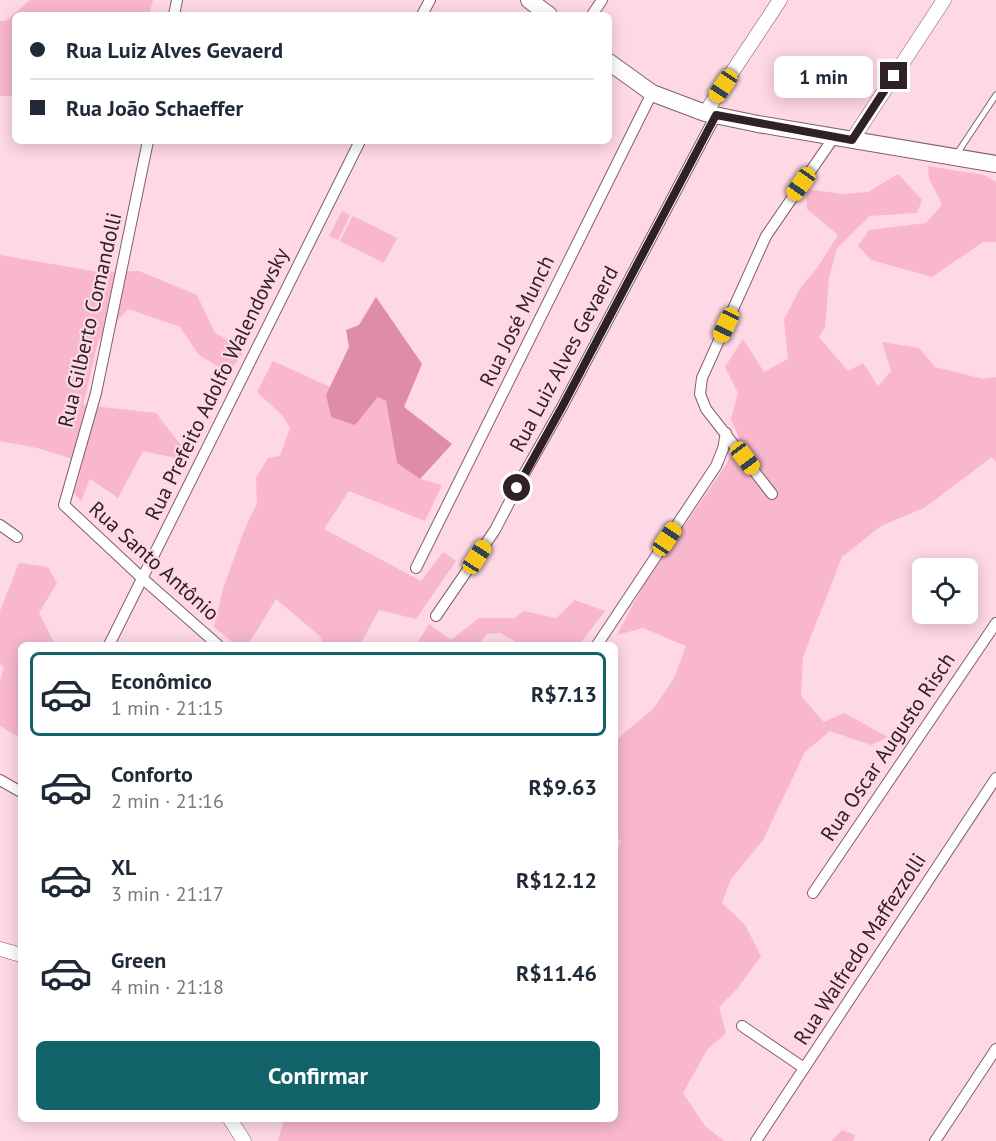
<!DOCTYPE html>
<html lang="pt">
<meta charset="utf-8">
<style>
:root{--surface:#fff;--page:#f6f6f7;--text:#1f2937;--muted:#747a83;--line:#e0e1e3;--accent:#126269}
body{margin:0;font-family:"PT Sans",sans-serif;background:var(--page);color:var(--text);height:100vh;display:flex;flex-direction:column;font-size:22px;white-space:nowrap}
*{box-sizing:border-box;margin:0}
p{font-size:20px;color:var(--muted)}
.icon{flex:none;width:33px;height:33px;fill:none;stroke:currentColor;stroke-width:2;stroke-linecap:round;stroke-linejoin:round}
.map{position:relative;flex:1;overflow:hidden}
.side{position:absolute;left:18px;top:642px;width:600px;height:480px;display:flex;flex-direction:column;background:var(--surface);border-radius:9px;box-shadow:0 3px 15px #0003}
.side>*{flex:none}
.banner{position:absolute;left:12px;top:12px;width:600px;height:132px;border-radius:9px;box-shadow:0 3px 15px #0003;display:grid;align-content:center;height:132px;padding:0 18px;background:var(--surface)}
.buttons{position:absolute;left:912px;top:558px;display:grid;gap:12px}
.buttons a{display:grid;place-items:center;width:66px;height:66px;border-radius:9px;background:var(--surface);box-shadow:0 3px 15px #0003;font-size:30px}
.end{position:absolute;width:27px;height:27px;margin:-14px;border:8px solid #2f2126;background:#fff;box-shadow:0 0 0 3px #fff}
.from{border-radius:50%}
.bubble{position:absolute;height:42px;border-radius:9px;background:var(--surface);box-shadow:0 3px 15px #0003;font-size:20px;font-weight:700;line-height:42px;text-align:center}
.car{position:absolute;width:18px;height:36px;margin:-18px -9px;border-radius:8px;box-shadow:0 0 4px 2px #0007;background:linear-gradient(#f5c518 24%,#345 0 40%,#f5c518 0 76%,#345 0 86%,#f5c518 0)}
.banner b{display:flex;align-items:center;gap:21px;height:57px;font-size:22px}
.banner b+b{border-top:2px solid var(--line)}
.banner i{width:15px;height:15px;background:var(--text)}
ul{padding:10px 0 0;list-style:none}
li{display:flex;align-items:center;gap:18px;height:84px;margin:0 12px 9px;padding:0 6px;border:3px solid transparent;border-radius:9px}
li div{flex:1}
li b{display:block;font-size:22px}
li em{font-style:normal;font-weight:700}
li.on{border-color:var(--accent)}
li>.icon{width:54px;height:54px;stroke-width:1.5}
.button{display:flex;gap:12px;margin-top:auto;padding:12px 18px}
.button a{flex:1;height:69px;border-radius:9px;background:var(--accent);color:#fff;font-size:24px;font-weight:700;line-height:69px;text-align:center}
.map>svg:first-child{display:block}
.green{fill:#f8b7cd}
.water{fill:#df8baa}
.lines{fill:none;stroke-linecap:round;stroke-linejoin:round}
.service-casing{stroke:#81606b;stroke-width:7}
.minor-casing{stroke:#81606b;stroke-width:12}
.tertiary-casing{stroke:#81606b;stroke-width:15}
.primary-casing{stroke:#81606b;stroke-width:18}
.service{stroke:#fff;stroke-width:5}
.minor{stroke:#fff;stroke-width:10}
.tertiary{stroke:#fff;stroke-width:14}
.primary{stroke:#fff;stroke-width:16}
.route{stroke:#2f2126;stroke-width:8}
.labels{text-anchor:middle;stroke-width:4.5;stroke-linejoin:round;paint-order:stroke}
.street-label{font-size:21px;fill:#2f2126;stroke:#fed8e4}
</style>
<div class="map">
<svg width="996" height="1141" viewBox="0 0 996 1141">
<rect width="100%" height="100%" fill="#fed8e4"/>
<!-- green -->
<g class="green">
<path d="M30,0H153L149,15H15V96H0V21H6Z"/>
<path d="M928,166L984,175L996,182V242H983L932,277L871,260L858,246L869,230L926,223L942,205L929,178Z"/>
<path d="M898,174L922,200L917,213L870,216L837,248L829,278L825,328L819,337L848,371L863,363L878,386L891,371L882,342L919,348L935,367L983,379L996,377V462L992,457L924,508L881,526L842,557L803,657L801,696L824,722L844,713L888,737L871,745L830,731L805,752L763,840L731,879L722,903L745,925L761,956L737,989L719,1007L726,1033L707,1050L683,1093L705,1126L724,1141H278L284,1119H615V853L621,842L615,833V741L654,708L674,678L686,646L643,628L617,635L643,586L726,465L739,438L731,419L738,393L725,367L743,339L764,372L788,359L784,319L801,287L818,267L838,235L807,209L806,189L844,194L868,192Z"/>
<path d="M342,211L350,215L338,240L329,236Z"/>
<path d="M353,216L397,238L384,263L340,241Z"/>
<path d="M0,255L98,272L139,271L197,295L215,333L245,349L229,373L199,355L180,327L128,309L98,341L83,405L156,413L183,448L176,458L143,451L118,498L90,479L81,501L74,493L83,462L37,448L0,441Z"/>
<path d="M273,361L330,387L326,395L331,417L355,424L378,397L386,401L397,463L420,479L442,485L425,521L349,491L324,529L421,581L443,552L456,561L416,619L379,610L360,645H320L322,638L276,599L248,645H236L214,627L223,589L243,533L257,503L256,478L268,458L280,456L290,428L282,415L257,392Z"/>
<path d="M19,563L48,567L57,583L39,613L53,641L63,645H21V738L0,726V681L4,667L0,664V611Z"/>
<path d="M575,600L605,611L579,645H521L500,633L487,634L478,645H416L429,624L451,640L479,618H514L524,611L556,618Z"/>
<path d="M842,1130L855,1135L853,1141H832Z"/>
</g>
<!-- water -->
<path class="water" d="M376,297L422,364L404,407L452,444L420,479L397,463L386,401L378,397L355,425L331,417L326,395L349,347L346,330L359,325Z"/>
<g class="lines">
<!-- service casing -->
<g class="service-casing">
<path id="service" d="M956,155L996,95"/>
</g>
<!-- minor casing -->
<g class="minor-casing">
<g id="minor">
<path d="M174,15L177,0"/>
<path d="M422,15L430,0"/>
<path d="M592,15L602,0"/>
<path d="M148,141L96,393L64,505L142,578L218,645"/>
<path d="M772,494L706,409L700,394L702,378L766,236L834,137"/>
<path d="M0,525L17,537"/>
<path d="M416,568L652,93"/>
<path d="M436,616L495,530L524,474L562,407L716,115"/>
<path d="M109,645L360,141"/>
<path d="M597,645L716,466L723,449L726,433"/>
<path d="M0,780L21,792"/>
<path d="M813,893L996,623"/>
<path d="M742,1026L804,1068"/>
<path d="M756,1141L996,778"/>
<path d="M935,1141L996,1049"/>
</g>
</g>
<!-- tertiary casing -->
<g class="tertiary-casing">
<g id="tertiary">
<path d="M705,113L780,0"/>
<path d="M852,140L944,0"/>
<path d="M0,949L21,955"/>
<path d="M230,1119L244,1141"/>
</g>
</g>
<!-- primary casing -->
<g class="primary-casing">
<g id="primary">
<path d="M529,0L549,15"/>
<path d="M609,62L652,93L705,113L758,124L996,164"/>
</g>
</g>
<!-- service -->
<use href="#service" class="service"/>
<!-- minor -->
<use href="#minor" class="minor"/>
<!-- tertiary -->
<use href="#tertiary" class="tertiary"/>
<!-- primary -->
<use href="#primary" class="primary"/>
</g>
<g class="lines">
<!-- route -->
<path class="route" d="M517,488L562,407L716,115L852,140L894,76"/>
</g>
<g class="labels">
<!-- street labels -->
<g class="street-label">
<text transform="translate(90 320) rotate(-77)" y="7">Rua Gilberto Comandolli</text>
<text transform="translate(517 321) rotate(-64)" y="7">Rua José Munch</text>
<text transform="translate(564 359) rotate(-62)" y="7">Rua Luiz Alves Gevaerd</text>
<text transform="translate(217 384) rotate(-64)" y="7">Rua Prefeito Adolfo Walendowsky</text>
<text transform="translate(154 561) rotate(42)" y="7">Rua Santo Antônio</text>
<text transform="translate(888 747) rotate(-56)" y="7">Rua Oscar Augusto Risch</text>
<text transform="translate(860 949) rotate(-57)" y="7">Rua Walfredo Maffezzolli</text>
</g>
</g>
</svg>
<div class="buttons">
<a><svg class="icon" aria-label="locate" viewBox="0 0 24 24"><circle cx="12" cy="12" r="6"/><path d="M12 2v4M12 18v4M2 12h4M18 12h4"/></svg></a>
</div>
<i class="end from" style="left:517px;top:488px"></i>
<i class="end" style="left:894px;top:76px"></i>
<div class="bubble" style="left:774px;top:56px;width:99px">1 min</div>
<i class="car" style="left:723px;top:86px;rotate:214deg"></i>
<i class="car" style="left:801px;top:184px;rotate:215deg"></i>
<i class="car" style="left:726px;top:325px;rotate:205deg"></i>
<i class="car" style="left:745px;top:458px;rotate:143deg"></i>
<i class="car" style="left:667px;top:539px;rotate:34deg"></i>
<i class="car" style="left:477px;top:557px;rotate:33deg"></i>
<div class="banner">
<b><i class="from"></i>Rua Luiz Alves Gevaerd</b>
<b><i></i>Rua João Schaeffer</b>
</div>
<section class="side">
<ul>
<li class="on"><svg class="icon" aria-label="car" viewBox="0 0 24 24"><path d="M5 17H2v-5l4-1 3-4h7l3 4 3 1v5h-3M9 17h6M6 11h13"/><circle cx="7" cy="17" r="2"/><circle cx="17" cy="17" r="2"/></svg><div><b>Econômico</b><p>1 min · 21:15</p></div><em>R$7.13</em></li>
<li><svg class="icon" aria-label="car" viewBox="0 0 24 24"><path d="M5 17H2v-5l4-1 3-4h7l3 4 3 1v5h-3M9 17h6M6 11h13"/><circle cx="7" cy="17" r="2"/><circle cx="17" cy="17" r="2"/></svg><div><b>Conforto</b><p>2 min · 21:16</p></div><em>R$9.63</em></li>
<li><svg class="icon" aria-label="car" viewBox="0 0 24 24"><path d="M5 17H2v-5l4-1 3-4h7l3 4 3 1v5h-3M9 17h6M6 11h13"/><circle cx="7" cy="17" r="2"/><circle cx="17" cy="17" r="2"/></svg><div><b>XL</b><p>3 min · 21:17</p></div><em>R$12.12</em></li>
<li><svg class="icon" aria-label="car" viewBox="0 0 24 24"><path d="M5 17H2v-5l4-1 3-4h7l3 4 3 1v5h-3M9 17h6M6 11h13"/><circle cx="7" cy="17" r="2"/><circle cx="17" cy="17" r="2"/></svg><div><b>Green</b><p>4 min · 21:18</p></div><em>R$11.46</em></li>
</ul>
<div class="button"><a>Confirmar</a></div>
</section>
</div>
